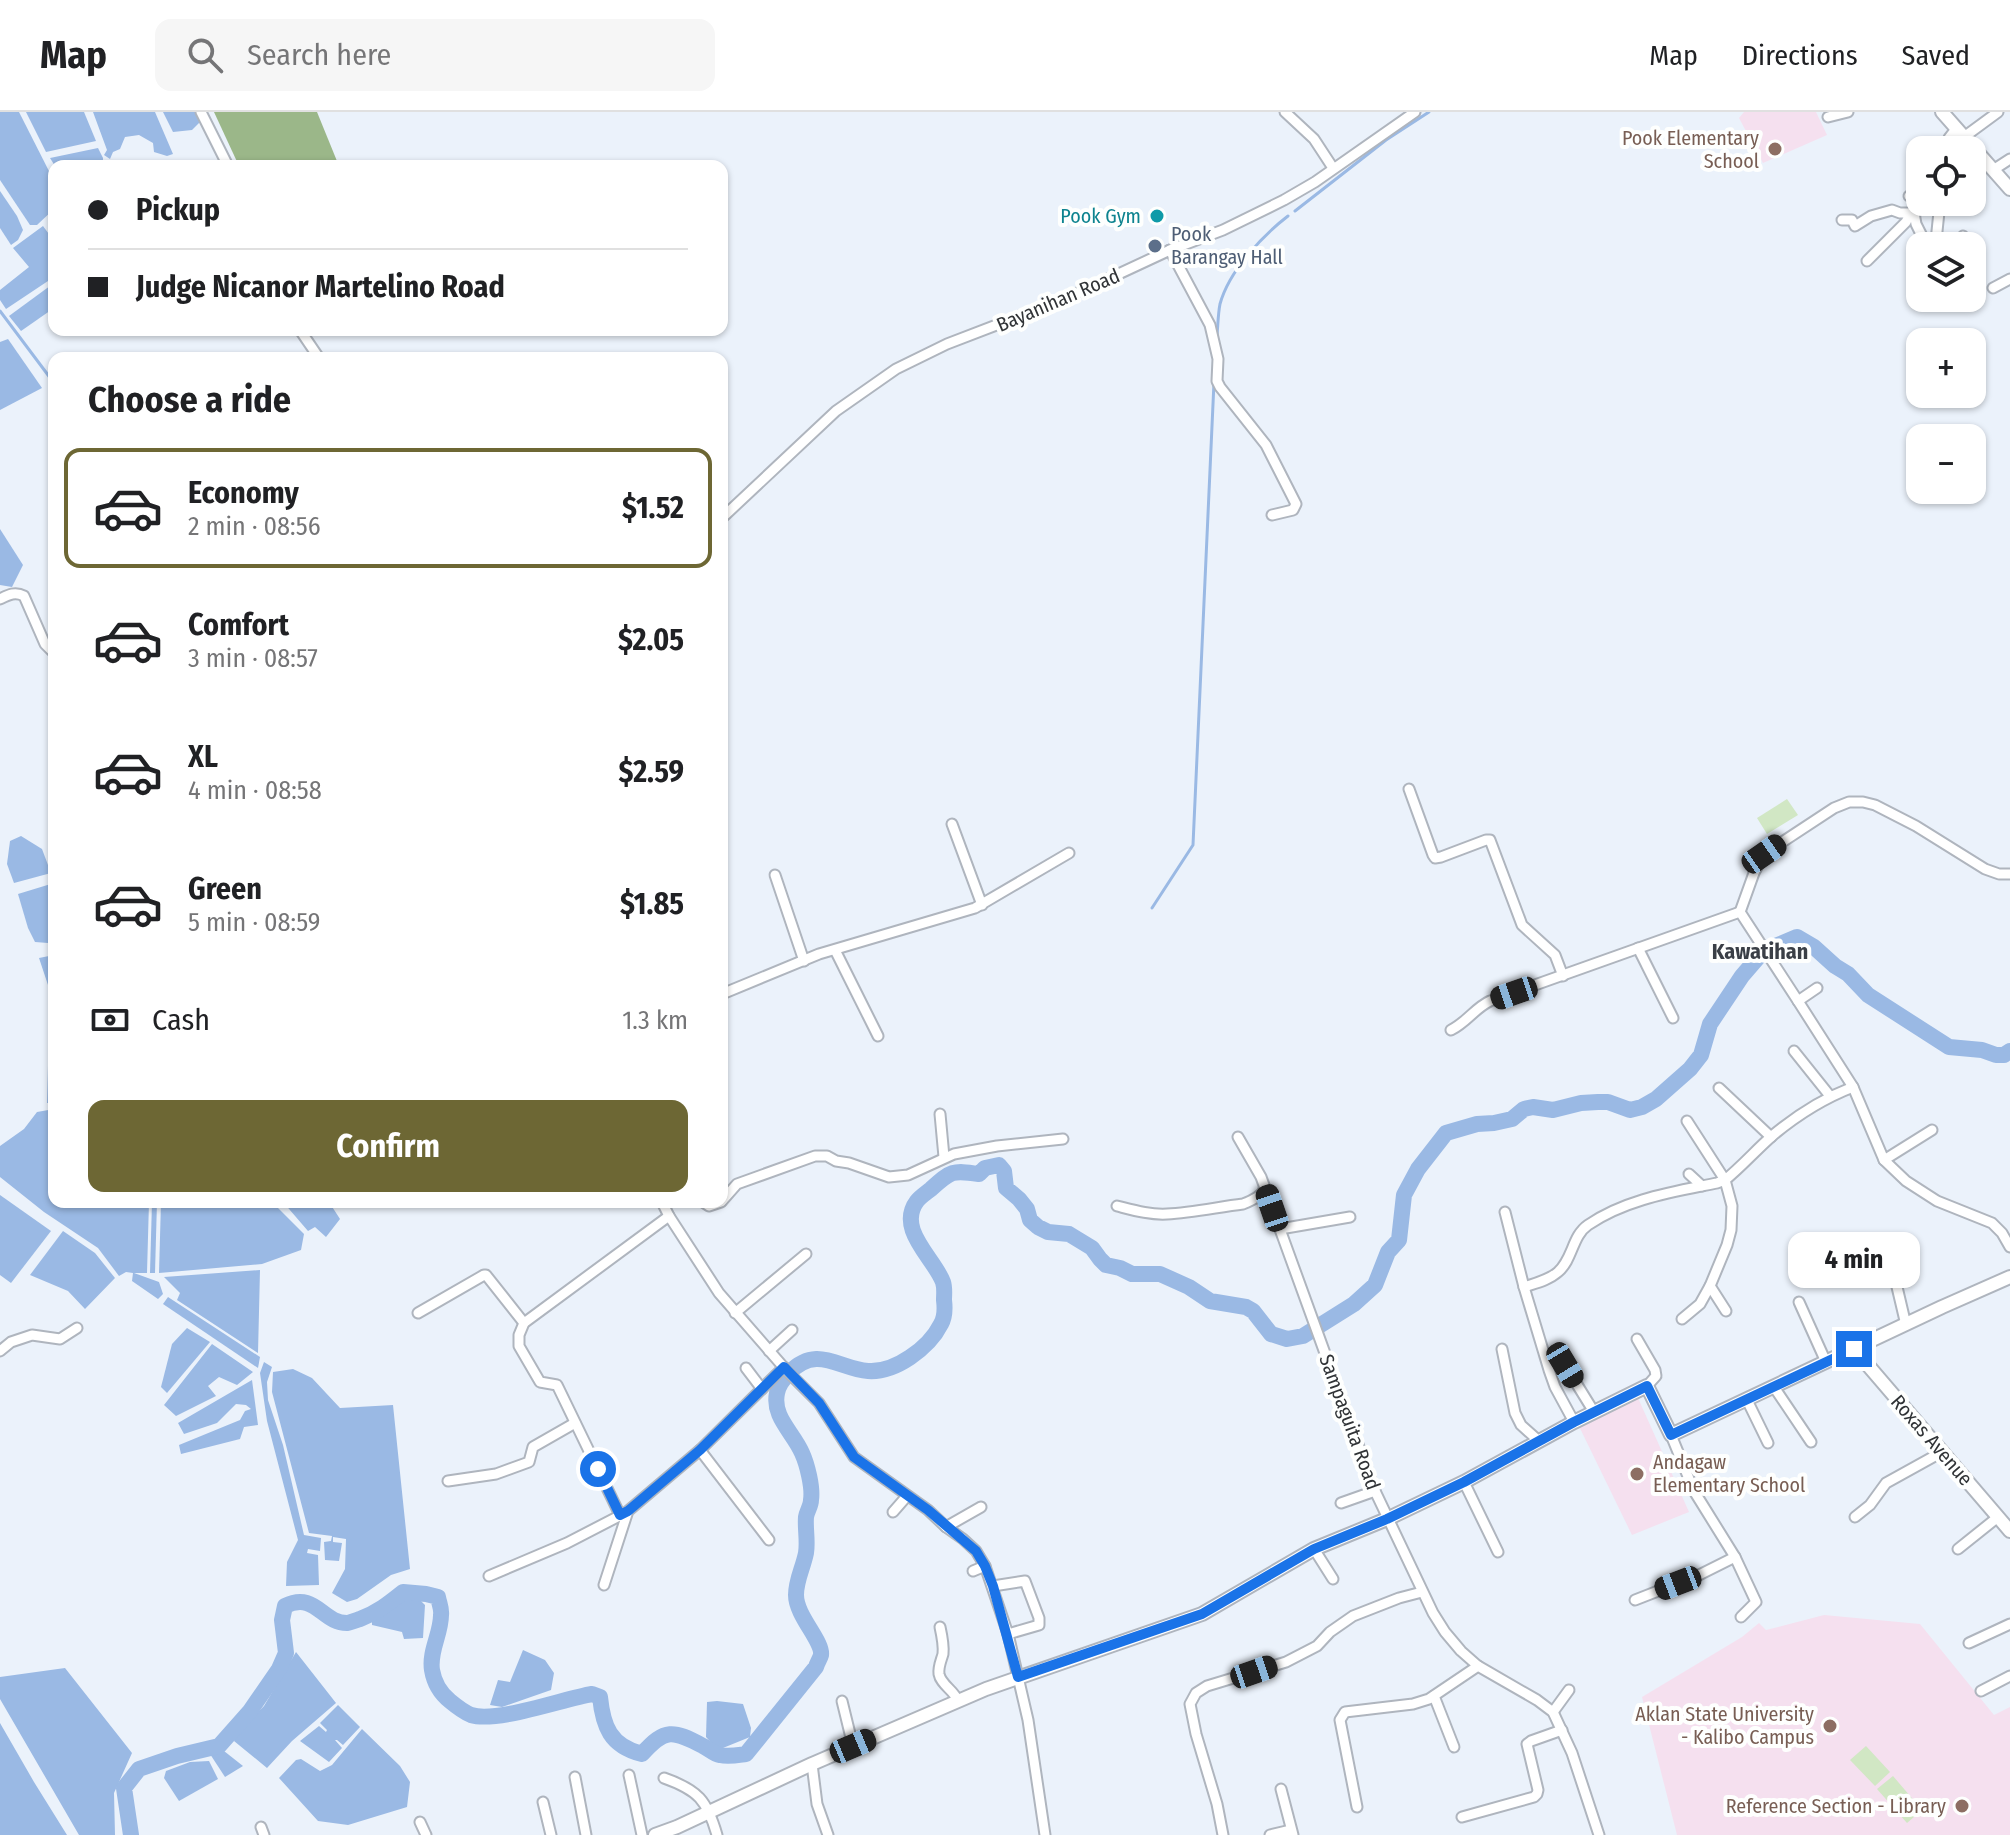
<!DOCTYPE html>
<meta charset="utf-8">
<style>
:root{--surface:#fff;--page:#f6f6f6;--text:#202124;--muted:#757577;--line:#e0e0e0;--accent:#6d6734}
body{margin:0;font-family:"Fira Sans Condensed",sans-serif;background:var(--page);color:var(--text);height:100vh;display:flex;flex-direction:column;font-size:30px;white-space:nowrap}
*{box-sizing:border-box;margin:0}
p{font-size:26px;color:var(--muted)}
.icon{flex:none;width:44px;height:44px;fill:none;stroke:currentColor;stroke-width:2;stroke-linecap:round;stroke-linejoin:round}
.map{position:relative;flex:1;overflow:hidden}
.details{position:absolute;left:48px;top:240px;width:680px;height:856px;display:flex;flex-direction:column;background:var(--surface);border-radius:16px;box-shadow:0 2px 6px #0004}
.details>*{flex:none}
.top-card{position:absolute;left:48px;top:48px;width:680px;height:176px;border-radius:16px;box-shadow:0 2px 6px #0004;display:grid;align-content:center;height:176px;padding:0 40px;background:var(--surface)}
.tools{position:absolute;left:1906px;top:24px;display:grid;gap:16px}
.tools a{display:grid;place-items:center;width:80px;height:80px;border-radius:16px;background:var(--surface);box-shadow:0 2px 6px #0004;font-size:40px}
.end{position:absolute;width:36px;height:36px;margin:-18px;border:10px solid #1a73e8;background:#fff;box-shadow:0 0 0 4px #fff}
.from{border-radius:50%}
.bubble{position:absolute;height:56px;border-radius:16px;background:var(--surface);box-shadow:0 2px 6px #0004;font-size:26px;font-weight:700;line-height:56px;text-align:center}
.car{position:absolute;width:24px;height:48px;margin:-24px -12px;border-radius:10px;box-shadow:0 0 6px 2px #0007;background:linear-gradient(#222 24%,#8ab4d8 0 40%,#222 0 76%,#8ab4d8 0 86%,#222 0)}
.top-card b{display:flex;align-items:center;gap:28px;height:76px;font-size:30px}
.top-card b+b{border-top:2px solid var(--line)}
.top-card i{width:20px;height:20px;background:var(--text)}
ul{padding:0;list-style:none}
li{display:flex;align-items:center;gap:24px;height:120px;margin:0 16px 12px;padding:0 24px;border:4px solid transparent;border-radius:16px}
li div{flex:1}
li b{display:block;font-size:30px}
li em{font-style:normal;font-weight:700}
li.on{border-color:var(--accent)}
li>.icon{width:72px;height:72px;stroke-width:1.5}
h2{padding:0 40px;font-size:36px;line-height:96px}
.pay{display:flex;align-items:center;gap:20px;height:88px;padding:0 40px;font-size:30px}
.pay p{margin-inline-start:auto}
.cta{display:flex;gap:16px;margin-top:auto;padding:16px 40px}
.cta a{flex:1;height:92px;border-radius:16px;background:var(--accent);color:#fff;font-size:32px;font-weight:700;line-height:92px;text-align:center}
header{display:flex;align-items:center;gap:48px;box-sizing:border-box;height:112px;padding:0 40px;background:var(--surface);border-bottom:2px solid var(--line)}
header strong{font-size:38px}
nav{display:flex;gap:44px;margin-inline-start:auto;font-size:28px}
.search{width:560px;height:72px;background:var(--page);display:flex;align-items:center;gap:20px;box-sizing:border-box;padding:0 28px;border-radius:16px;color:var(--muted);font-size:30px}
.map>svg:first-child{display:block}
.education{fill:#f5e0ef}
.green{fill:#d1e7c4}
.forest{fill:#9bb789}
.water{fill:#9ab9e4}
.lines{fill:none;stroke-linecap:round;stroke-linejoin:round}
.stream{stroke:#9ab9e4;stroke-width:3}
.river{stroke:#9ab9e4;stroke-width:16}
.street-casing{stroke:#afb5be;stroke-width:13}
.secondary-casing{stroke:#afb5be;stroke-width:16}
.street{stroke:#fff;stroke-width:9}
.secondary{stroke:#fff;stroke-width:12}
.route{stroke:#1a73e8;stroke-width:10}
.education-dot{fill:#8d6e63;stroke:#fefffe;stroke-width:3}
.culture-dot{fill:#0f9aa8;stroke:#fefffe;stroke-width:3}
.service-dot{fill:#5c6f8a;stroke:#fefffe;stroke-width:3}
.labels{text-anchor:middle;stroke-width:8;stroke-linejoin:round;paint-order:stroke}
.education-label{font-size:20px;fill:#785e54;stroke:#fefffe;text-anchor:end}
.culture-label{font-size:20px;fill:#0d838f;stroke:#fefffe;text-anchor:end}
.service-label{font-size:20px;fill:#4e5e75;stroke:#fefffe;text-anchor:start}
.street-label{font-size:20px;fill:#303336;stroke:#fefffe}
.neighbourhood-label{font-size:22px;font-weight:bold;fill:#3a3f46;stroke:#fefffe}
</style>
<header>
<strong>Map</strong>
<div class="search"><svg class="icon" aria-label="search" viewBox="0 0 24 24"><circle cx="10" cy="10" r="6"/><path d="M15 15l6 6"/></svg>Search here</div>
<nav><a>Map</a><a>Directions</a><a>Saved</a></nav>
</header>
<div class="map">
<svg width="2010" height="1723" viewBox="0 0 2010 1723">
<rect width="100%" height="100%" fill="#ebf2fb"/>
<!-- education -->
<g class="education">
<path d="M1744,0H1816L1827,23L1763,51L1739,6Z"/>
<path d="M1621,1278L1638,1286L1689,1400L1632,1423L1574,1304Z"/>
<path d="M1824,1503L1920,1512L1994,1603L2010,1595V1723H1677L1642,1585L1742,1525L1759,1511L1766,1518Z"/>
</g>
<!-- green -->
<g class="green">
<path d="M1787,687L1798,703L1767,722L1757,706Z"/>
<path d="M1866,1634L1890,1660L1875,1674L1850,1648Z"/>
<path d="M1893,1664L1922,1698L1907,1711L1877,1677Z"/>
</g>
<!-- forest -->
<path class="forest" d="M214,0H317L339,54H239Z"/>
<!-- water -->
<g class="water">
<path d="M0,0H19L54,69V97L37,113H30L0,68Z"/>
<path d="M26,0H84L96,29L46,40Z"/>
<path d="M93,0H155L173,42L167,44L154,40L153,31L139,23L125,25L120,37L113,40L110,47L104,43L107,38Z"/>
<path d="M163,0H196L200,10L192,18L173,20Z"/>
<path d="M98,36L103,46V54H55L50,46Z"/>
<path d="M0,79L17,104L23,118L18,128L11,133L0,116Z"/>
<path d="M43,114L54,129V165L6,197L0,188V178L29,155L13,136Z"/>
<path d="M54,171V196L21,219L9,204Z"/>
<path d="M8,227L42,276L0,298V230Z"/>
<path d="M0,417L23,453L12,475L0,473Z"/>
<path d="M21,724L42,737L51,761L14,771L7,752L10,729Z"/>
<path d="M54,771V828L48,831L35,830L28,816L18,782Z"/>
<path d="M54,843V991H47L50,879L39,846Z"/>
<path d="M54,997V1090H149L147,1161H134L159,1170L163,1182L158,1187L132,1169L133,1161L126,1160L119,1164L98,1136L44,1100L0,1065V1034L24,1017L37,1000Z"/>
<path d="M0,1083L51,1119L11,1171L0,1163Z"/>
<path d="M152,1090H157L155,1161H150Z"/>
<path d="M161,1090H272L304,1122L301,1138L262,1152L159,1161Z"/>
<path d="M283,1090H329L340,1107L326,1125L315,1115L308,1119Z"/>
<path d="M63,1119L95,1141L115,1166L85,1197L68,1179L30,1163Z"/>
<path d="M260,1158L258,1241L177,1188L180,1181L164,1165Z"/>
<path d="M168,1185L260,1245L258,1256L163,1192Z"/>
<path d="M187,1216L210,1230L167,1281L161,1275L172,1232Z"/>
<path d="M212,1232L253,1260L237,1273L219,1265L208,1274L216,1284L176,1304L164,1293Z"/>
<path d="M264,1250L272,1255L267,1270L268,1288L283,1333L304,1423L321,1426L320,1439L308,1437L307,1441L318,1443L319,1473L286,1474L287,1450L298,1428L267,1309L260,1261Z"/>
<path d="M293,1257L312,1266L340,1296L393,1293L410,1457L391,1463L357,1487L347,1490L332,1481L345,1457L346,1427L333,1425V1430L342,1431L339,1449L325,1448L324,1430L331,1429L332,1424L309,1421L272,1280L273,1260Z"/>
<path d="M252,1268L258,1313L244,1315L240,1327L181,1342L179,1333L240,1308L245,1299L251,1297L246,1293L236,1292L217,1311L184,1322L178,1311Z"/>
<path d="M404,1486L419,1487L425,1493L423,1526L404,1527L402,1520L372,1513V1509Z"/>
<path d="M523,1538L545,1548L554,1561L551,1578L502,1595L490,1593L498,1568L510,1570Z"/>
<path d="M296,1540L336,1591L292,1629L267,1656L234,1629L236,1623L264,1594Z"/>
<path d="M65,1556L132,1641L114,1681L115,1723H79L0,1587V1565Z"/>
<path d="M717,1589L743,1592L751,1616L750,1625L718,1638L706,1625L707,1590Z"/>
<path d="M338,1593L360,1615L343,1633L337,1628H335L342,1636L329,1650L300,1629L319,1614L326,1620L327,1618L320,1611Z"/>
<path d="M0,1611L34,1670L67,1723H0Z"/>
<path d="M362,1617L400,1654L410,1670L407,1695L348,1713L318,1709L279,1666L296,1648L301,1647L320,1659L332,1653Z"/>
<path d="M215,1639H224L243,1654L225,1665L210,1642Z"/>
<path d="M209,1649L218,1667L179,1689L164,1666L166,1659L190,1650Z"/>
</g>
<g class="lines">
<!-- stream -->
<g class="stream">
<path d="M1295,99L1386,28L1429,0"/>
<path d="M0,199L54,271"/>
<path d="M1217,223C1218,213 1218,202 1220,192C1229,159 1262,124 1288,104"/>
<path d="M1152,796L1193,733L1214,270"/>
</g>
<!-- river -->
<g class="river">
<path d="M1768,837L1797,825L1814,835L1835,854L1848,862L1868,883L1949,935L1982,938L1996,943H2004L2010,939"/>
<path d="M131,1723L124,1676L139,1657L177,1644L219,1634L250,1599L279,1557L286,1541L282,1508L285,1494C316,1479 322,1512 348,1511C349,1511 359,1507 360,1507C378,1500 388,1492 403,1480L426,1482L438,1485C439,1491 442,1497 441,1503C441,1522 429,1539 432,1558C434,1570 440,1581 450,1589C456,1594 464,1600 471,1603C497,1611 563,1587 592,1582L600,1585C603,1614 610,1634 642,1642C665,1616 673,1618 703,1634C709,1637 714,1642 720,1643C729,1645 738,1643 746,1642L816,1555C817,1551 820,1547 821,1543C823,1529 796,1504 796,1483C796,1468 803,1456 806,1441C808,1429 805,1417 806,1405C807,1399 811,1394 811,1388C813,1375 807,1352 802,1341C793,1320 772,1305 777,1281C779,1272 783,1268 789,1261C817,1232 839,1257 868,1259C895,1261 929,1236 941,1212C945,1205 945,1196 944,1188C944,1183 945,1176 943,1170C934,1146 896,1117 917,1089C920,1085 926,1081 931,1077C951,1059 952,1058 979,1062L985,1056L999,1053L1004,1059L1006,1076L1019,1087L1027,1097L1030,1108L1038,1115L1048,1120L1069,1122L1092,1136L1100,1147L1106,1153L1120,1156L1132,1162H1160L1189,1175L1210,1189L1246,1195L1253,1199L1271,1222L1287,1227L1303,1224L1354,1192L1375,1173L1388,1140L1399,1128L1404,1083L1418,1057L1446,1021L1477,1012L1494,1011L1512,1007L1524,997L1533,995L1553,998L1581,991L1598,990H1608L1630,998L1642,995L1656,987L1690,957L1701,943L1710,912L1742,864L1761,842"/>
</g>
<!-- street casing -->
<g class="street-casing">
<g id="street">
<path d="M201,0L228,54"/>
<path d="M1285,0L1314,27L1333,56"/>
<path d="M1828,5L1848,0"/>
<path d="M1964,25L1998,0"/>
<path d="M1948,38L1949,26L1956,17"/>
<path d="M1993,58L2010,47"/>
<path d="M1909,84L1917,79L1920,71"/>
<path d="M1940,90L1936,129L1951,134"/>
<path d="M1914,101L1916,112L1927,134"/>
<path d="M1842,108H1852L1855,114L1871,104L1892,98L1900,101H1914L1932,90"/>
<path d="M1954,134L1961,132L1963,124"/>
<path d="M1918,137L1920,136"/>
<path d="M1170,138L1210,213L1218,247L1217,269L1220,275L1266,333L1296,392L1293,398L1272,403"/>
<path d="M1867,149L1906,110L1910,102"/>
<path d="M1993,176L2010,167"/>
<path d="M300,218L319,246"/>
<path d="M722,406L836,299L896,257L947,232L1067,186L1170,138L1223,118L1284,88L1315,70L1415,0"/>
<path d="M0,487C8,483 15,479 24,484L45,532L54,541"/>
<path d="M1409,677L1433,743L1435,746L1441,745L1486,728H1490L1522,813L1555,843L1563,864"/>
<path d="M952,712L982,793"/>
<path d="M775,763L804,849"/>
<path d="M1740,800L1754,761L1764,742L1834,696L1849,690H1863L1875,693L1916,714L1985,757L1999,762H2010"/>
<path d="M1638,836L1673,906"/>
<path d="M835,838L878,924"/>
<path d="M722,882L819,842L975,796L1069,741"/>
<path d="M1798,889L1817,876"/>
<path d="M1451,918C1467,910 1475,896 1490,889L1740,800L1798,889L1853,975L1884,1048L1906,1069L1937,1089L1992,1111L2002,1121L2010,1135"/>
<path d="M1794,939L1830,984"/>
<path d="M1719,976L1771,1025"/>
<path d="M940,1002L944,1045"/>
<path d="M1238,1025L1261,1065L1375,1379L1433,1501L1445,1520L1461,1539L1478,1554L1537,1588L1553,1600L1572,1641L1599,1723"/>
<path d="M1884,1048L1932,1018"/>
<path d="M1689,1062L1702,1074"/>
<path d="M722,1089L737,1072L815,1044H827L836,1049L849,1051L889,1065L908,1063L954,1042L997,1034L1063,1027"/>
<path d="M662,1090L669,1104L719,1181L786,1258L819,1291L854,1345L928,1398L946,1415L963,1427L976,1439L985,1454L1008,1522L1028,1608L1045,1723"/>
<path d="M703,1090L709,1094L721,1090"/>
<path d="M1117,1094C1133,1098 1150,1103 1167,1102C1192,1101 1218,1095 1243,1092C1251,1089 1263,1083 1265,1075"/>
<path d="M1505,1100L1524,1175L1549,1258L1555,1275L1574,1310"/>
<path d="M1280,1117L1350,1105"/>
<path d="M1893,1158L1906,1213"/>
<path d="M1710,1174L1726,1199"/>
<path d="M1524,1175C1536,1171 1549,1168 1558,1160C1573,1147 1572,1124 1588,1113C1626,1087 1673,1080 1717,1071L1725,1068C1742,1054 1756,1038 1772,1024C1797,1003 1822,987 1853,975"/>
<path d="M1799,1190L1826,1250"/>
<path d="M418,1201L484,1163H486L524,1211"/>
<path d="M735,1201L806,1142"/>
<path d="M1682,1207L1700,1192L1710,1174L1727,1133L1731,1118L1732,1094L1725,1068L1687,1009"/>
<path d="M1637,1227L1655,1258L1656,1264L1647,1274"/>
<path d="M1502,1237L1515,1301L1521,1313L1539,1329"/>
<path d="M0,1239L11,1230L32,1223L60,1227L77,1216"/>
<path d="M769,1239L792,1218"/>
<path d="M1565,1253L1594,1300"/>
<path d="M746,1256L762,1277"/>
<path d="M1774,1275L1811,1330"/>
<path d="M1747,1288L1768,1331"/>
<path d="M1671,1323L1694,1379L1735,1445L1756,1490L1741,1505"/>
<path d="M700,1338L769,1428"/>
<path d="M448,1369L496,1362L529,1350L533,1335L575,1311"/>
<path d="M1464,1370L1498,1440"/>
<path d="M1341,1391L1375,1379"/>
<path d="M893,1400L907,1384"/>
<path d="M620,1403L559,1277L557,1273L540,1270L519,1234V1223L524,1211L669,1104"/>
<path d="M1855,1405L1870,1393L1886,1371L1942,1340"/>
<path d="M946,1415L981,1395"/>
<path d="M1314,1437L1333,1467"/>
<path d="M1958,1437L1998,1405"/>
<path d="M973,1459L985,1454"/>
<path d="M489,1464L567,1431L625,1401"/>
<path d="M604,1473L628,1399L700,1338L784,1255"/>
<path d="M993,1474L1025,1469L1039,1506V1513L1008,1522"/>
<path d="M1635,1488L1699,1463L1735,1445"/>
<path d="M940,1515C942,1524 944,1533 943,1542C941,1549 938,1555 939,1562C941,1573 954,1578 958,1589"/>
<path d="M1969,1531L2010,1512"/>
<path d="M1981,1579L2010,1564"/>
<path d="M1434,1584L1454,1635"/>
<path d="M842,1589L853,1634"/>
<path d="M1553,1600L1569,1578"/>
<path d="M812,1652L817,1692L828,1723"/>
<path d="M629,1663L642,1723"/>
<path d="M575,1665L586,1723"/>
<path d="M664,1666C698,1678 707,1688 717,1723"/>
<path d="M1281,1677L1293,1723"/>
<path d="M543,1690L551,1723"/>
<path d="M1357,1695L1340,1608L1345,1600L1413,1592L1429,1587L1478,1554"/>
<path d="M1462,1705L1534,1685L1537,1682L1538,1678L1527,1632L1531,1629L1562,1618"/>
<path d="M420,1710L426,1723"/>
<path d="M261,1715L264,1723"/>
<path d="M1223,1723L1217,1692L1196,1622L1190,1592L1196,1581L1207,1574L1286,1550L1317,1534L1330,1520L1353,1504L1399,1486L1422,1480"/>
<path d="M1270,1723L1291,1718"/>
</g>
</g>
<!-- secondary casing -->
<g class="secondary-casing">
<g id="secondary">
<path d="M1942,0L2010,77"/>
<path d="M1854,1237L2010,1419"/>
<path d="M655,1723L677,1715L812,1652L986,1577L1202,1502L1314,1437L1387,1407L1464,1370L1574,1310L1647,1274L1671,1323L1942,1195L2010,1165"/>
</g>
</g>
<!-- street -->
<use href="#street" class="street"/>
<!-- secondary -->
<use href="#secondary" class="secondary"/>
</g>
<g class="lines">
<!-- route -->
<path class="route" d="M598,1357L620,1403L628,1399L700,1338L784,1255L819,1291L854,1345L928,1398L976,1439L985,1454L993,1474L1018,1565L1202,1502L1314,1437L1387,1407L1464,1370L1574,1310L1647,1274L1671,1323L1854,1237"/>
</g>
<!-- markers -->
<g class="education-dot">
<circle cx="1775" cy="37" r="8"/>
<circle cx="1637" cy="1362" r="8"/>
<circle cx="1830" cy="1614" r="8"/>
<circle cx="1962" cy="1694" r="8"/>
</g>
<circle class="culture-dot" cx="1157" cy="104" r="8"/>
<circle class="service-dot" cx="1155" cy="134" r="8"/>
<g class="labels">
<!-- education labels -->
<g class="education-label">
<text x="1759" y="33">Pook Elementary<tspan x="1759" dy="23">School</tspan></text>
<text x="1653" y="1357" text-anchor="start">Andagaw<tspan x="1653" dy="23">Elementary School</tspan></text>
<text x="1814" y="1609">Aklan State University<tspan x="1814" dy="23">- Kalibo Campus</tspan></text>
<text x="1946" y="1701">Reference Section - Library</text>
</g>
<!-- culture labels -->
<g class="culture-label">
<text x="1141" y="111">Pook Gym</text>
</g>
<!-- service labels -->
<g class="service-label">
<text x="1171" y="129">Pook<tspan x="1171" dy="23">Barangay Hall</tspan></text>
</g>
<!-- street labels -->
<g class="street-label">
<text transform="translate(1058 188) rotate(-23)" y="7">Bayanihan Road</text>
<text transform="translate(1350 1310) rotate(70)" y="7">Sampaguita Road</text>
<text transform="translate(1932 1328) rotate(49)" y="7">Roxas Avenue</text>
</g>
<!-- neighbourhood labels -->
<g class="neighbourhood-label">
<text x="1760" y="847">Kawatihan</text>
</g>
</g>
</svg>
<div class="tools">
<a><svg class="icon" aria-label="locate" viewBox="0 0 24 24"><circle cx="12" cy="12" r="6"/><path d="M12 2v4M12 18v4M2 12h4M18 12h4"/></svg></a>
<a><svg class="icon" aria-label="layers" viewBox="0 0 24 24"><path d="M12 4l9 5-9 5-9-5zM3 14l9 5 9-5"/></svg></a>
<a>+</a>
<a>−</a>
</div>
<i class="end from" style="left:598px;top:1357px"></i>
<i class="end" style="left:1854px;top:1237px"></i>
<div class="bubble" style="left:1788px;top:1120px;width:132px">4 min</div>
<i class="car" style="left:1764px;top:742px;rotate:55deg"></i>
<i class="car" style="left:1514px;top:881px;rotate:251deg"></i>
<i class="car" style="left:1272px;top:1096px;rotate:341deg"></i>
<i class="car" style="left:1565px;top:1253px;rotate:149deg"></i>
<i class="car" style="left:1678px;top:1471px;rotate:249deg"></i>
<i class="car" style="left:1254px;top:1560px;rotate:71deg"></i>
<i class="car" style="left:853px;top:1634px;rotate:67deg"></i>
<div class="top-card">
<b><i class="from"></i>Pickup</b>
<b><i></i>Judge Nicanor Martelino Road</b>
</div>
<section class="details">
<h2>Choose a ride</h2>
<ul>
<li class="on"><svg class="icon" aria-label="car" viewBox="0 0 24 24"><path d="M5 17H2v-5l4-1 3-4h7l3 4 3 1v5h-3M9 17h6M6 11h13"/><circle cx="7" cy="17" r="2"/><circle cx="17" cy="17" r="2"/></svg><div><b>Economy</b><p>2 min · 08:56</p></div><em>$1.52</em></li>
<li><svg class="icon" aria-label="car" viewBox="0 0 24 24"><path d="M5 17H2v-5l4-1 3-4h7l3 4 3 1v5h-3M9 17h6M6 11h13"/><circle cx="7" cy="17" r="2"/><circle cx="17" cy="17" r="2"/></svg><div><b>Comfort</b><p>3 min · 08:57</p></div><em>$2.05</em></li>
<li><svg class="icon" aria-label="car" viewBox="0 0 24 24"><path d="M5 17H2v-5l4-1 3-4h7l3 4 3 1v5h-3M9 17h6M6 11h13"/><circle cx="7" cy="17" r="2"/><circle cx="17" cy="17" r="2"/></svg><div><b>XL</b><p>4 min · 08:58</p></div><em>$2.59</em></li>
<li><svg class="icon" aria-label="car" viewBox="0 0 24 24"><path d="M5 17H2v-5l4-1 3-4h7l3 4 3 1v5h-3M9 17h6M6 11h13"/><circle cx="7" cy="17" r="2"/><circle cx="17" cy="17" r="2"/></svg><div><b>Green</b><p>5 min · 08:59</p></div><em>$1.85</em></li>
</ul>
<div class="pay"><svg class="icon" aria-label="cash" viewBox="0 0 24 24"><path d="M3 7h18v10H3z"/><circle cx="12" cy="12" r="2"/></svg>Cash<p>1.3 km</p></div>
<div class="cta"><a>Confirm</a></div>
</section>
</div>
